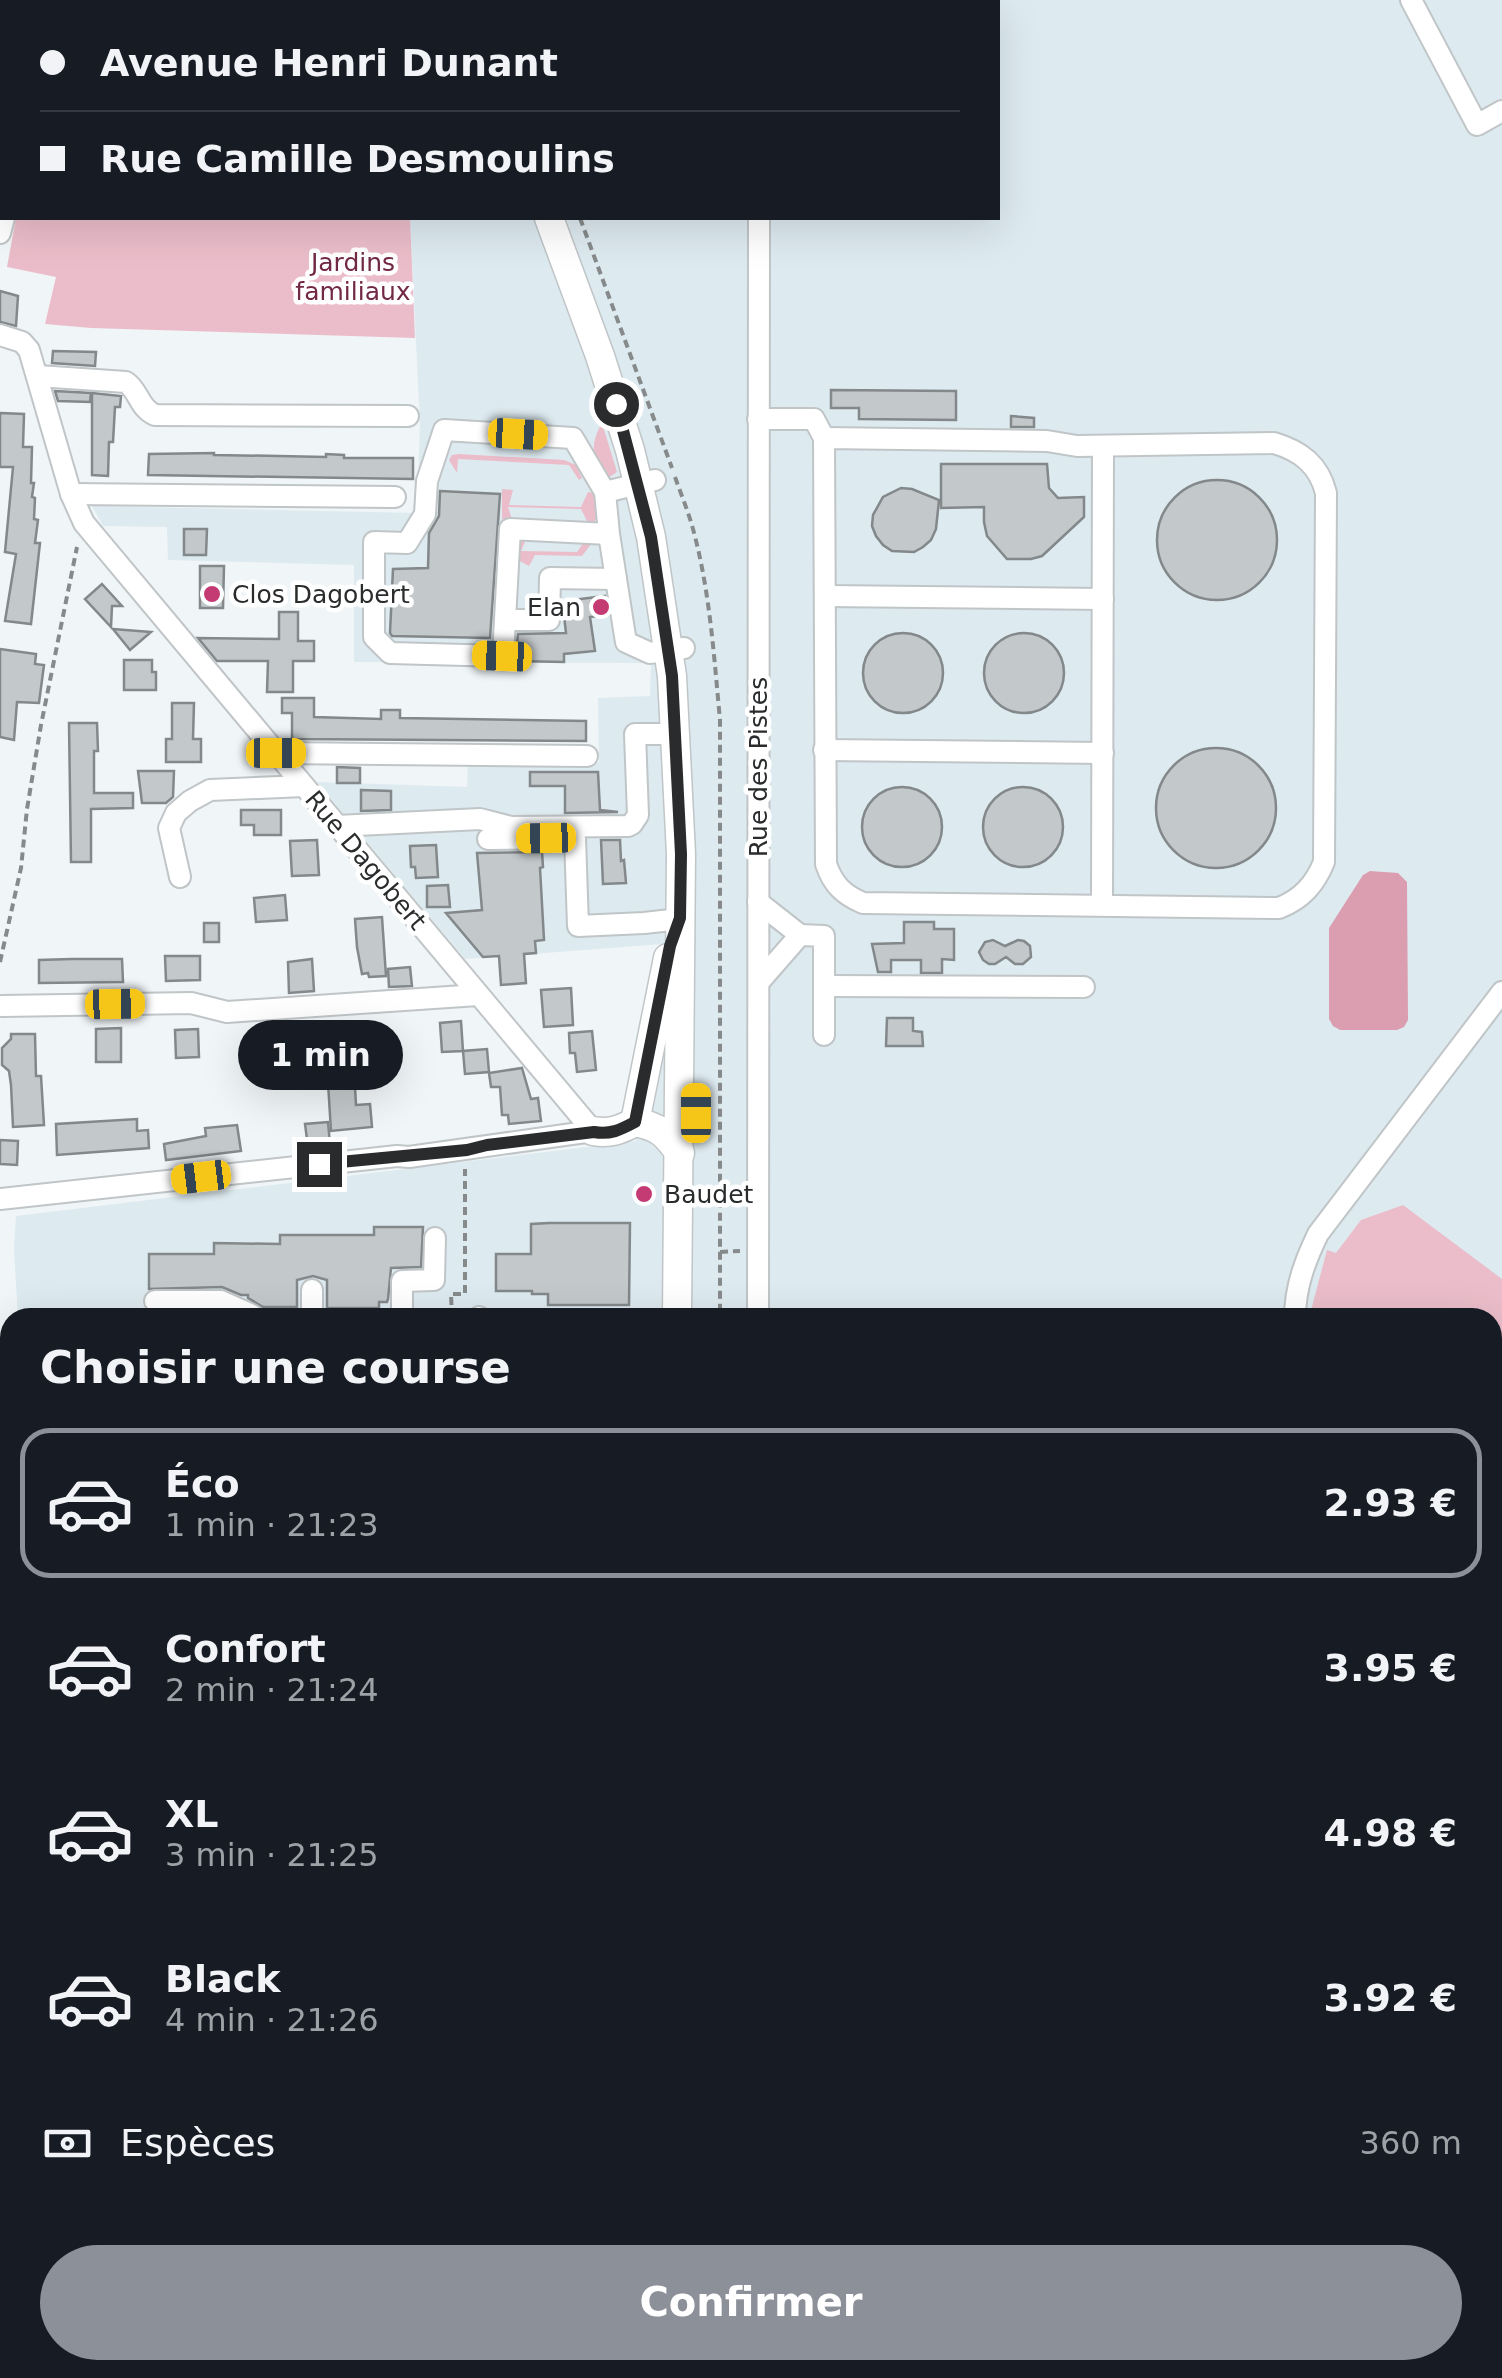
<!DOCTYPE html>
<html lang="fr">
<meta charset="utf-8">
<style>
:root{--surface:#171b24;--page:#20242c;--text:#f1f3f6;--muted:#9ea1a6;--line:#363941;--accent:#8c9099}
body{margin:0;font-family:"DejaVu Sans",sans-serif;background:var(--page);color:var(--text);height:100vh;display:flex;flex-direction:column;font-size:38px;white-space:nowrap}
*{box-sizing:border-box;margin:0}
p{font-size:32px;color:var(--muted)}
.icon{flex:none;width:55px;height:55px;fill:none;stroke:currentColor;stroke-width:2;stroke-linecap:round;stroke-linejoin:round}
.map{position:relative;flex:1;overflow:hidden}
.side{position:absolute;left:0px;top:1308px;width:1502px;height:1072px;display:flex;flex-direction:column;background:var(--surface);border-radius:30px 30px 0 0;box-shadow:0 10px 40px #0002}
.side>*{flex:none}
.hud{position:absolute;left:0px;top:0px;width:1000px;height:220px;box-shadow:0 10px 40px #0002;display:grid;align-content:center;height:220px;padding:0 40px;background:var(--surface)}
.end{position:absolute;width:45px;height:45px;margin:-22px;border:12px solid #292b2c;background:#fff;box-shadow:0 0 0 5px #fff}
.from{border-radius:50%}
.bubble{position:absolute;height:70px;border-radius:35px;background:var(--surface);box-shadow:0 10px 40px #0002;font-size:32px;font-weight:800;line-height:70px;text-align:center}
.car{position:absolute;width:30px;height:60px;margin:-30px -15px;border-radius:12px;box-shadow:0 0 8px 2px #0007;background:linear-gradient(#f5c518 24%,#345 0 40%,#f5c518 0 76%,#345 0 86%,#f5c518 0)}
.hud b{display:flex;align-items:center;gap:35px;height:95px;font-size:38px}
.hud b+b{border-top:2px solid var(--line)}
.hud i{width:25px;height:25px;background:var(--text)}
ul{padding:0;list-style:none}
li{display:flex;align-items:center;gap:30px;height:150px;margin:0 20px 15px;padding:0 20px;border:5px solid transparent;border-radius:30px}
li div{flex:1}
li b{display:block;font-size:38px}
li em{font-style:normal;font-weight:800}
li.current{border-color:var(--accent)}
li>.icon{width:90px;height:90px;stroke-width:1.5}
h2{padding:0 40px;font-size:45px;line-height:120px}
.pay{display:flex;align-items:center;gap:25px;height:110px;padding:0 40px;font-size:38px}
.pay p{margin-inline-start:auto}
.action{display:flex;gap:20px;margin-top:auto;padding:20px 40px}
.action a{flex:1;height:115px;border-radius:60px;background:var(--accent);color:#fff;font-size:40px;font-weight:800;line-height:115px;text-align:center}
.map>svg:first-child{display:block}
.built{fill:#ddeaf0}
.green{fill:#ebbdca}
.water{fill:#db9eb0}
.building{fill:#c3c8ca;stroke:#83888a;stroke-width:2.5}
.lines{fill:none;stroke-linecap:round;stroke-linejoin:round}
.minor-casing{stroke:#c0c5c7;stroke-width:24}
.major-casing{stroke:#c0c5c7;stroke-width:31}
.path{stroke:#868a8b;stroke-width:4;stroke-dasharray:8 5;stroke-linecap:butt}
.minor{stroke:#fff;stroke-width:20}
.major{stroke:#fff;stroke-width:28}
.route{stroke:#292b2c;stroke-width:12}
.poi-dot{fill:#c43a73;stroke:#fff;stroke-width:4}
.labels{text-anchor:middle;stroke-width:9;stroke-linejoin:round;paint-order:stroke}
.park-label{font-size:25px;fill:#722945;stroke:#fff}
.poi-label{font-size:25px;fill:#292b2c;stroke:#fff;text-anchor:start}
.street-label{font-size:25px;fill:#292b2c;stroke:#fff}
</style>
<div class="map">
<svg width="1502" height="2378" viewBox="0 0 1502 2378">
<rect width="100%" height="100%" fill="#f0f5f7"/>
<!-- built -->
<g class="built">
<path d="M693,0H1502V2378H25V2370H1492V1318L18,1317L14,1248L16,1216L636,1141L663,944L465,959L317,782L467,787L468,762H599L598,698L650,696L651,663L354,662V565L168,560L167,527L103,526L92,506L417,513L420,423L410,218H998V2H690Z"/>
<path d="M0,1455H10V2283L0,2282Z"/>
</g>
<!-- green -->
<g class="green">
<path d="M16,218H410L415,338L91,328L45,324L56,277L7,267Z"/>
<path d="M602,423L617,472L608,478C590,463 590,443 602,423Z"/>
<path d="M459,454L564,460L576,465L582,478L579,480L569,465L458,459L457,473L449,460L452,455Z"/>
<path d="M502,489L513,490L509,505L581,507L588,492L594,493L600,509L594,523H588L581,509L508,507L512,519H502Z"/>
<path d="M519,536L527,537L521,551L577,552L587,538L595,539L582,556L535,555L529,566L518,560Z"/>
<path d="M1403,1205L1502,1279V1689H1492V1318H1309L1327,1250L1336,1253L1361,1220Z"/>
<path d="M1492,1705H1502V2061L1493,2063Z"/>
<path d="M1502,2072V2378H1313V2370H1492V2073Z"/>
<path d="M0,2282L10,2283V2370H25V2378H0Z"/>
</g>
<!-- water -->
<path class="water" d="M1370,871L1398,873L1407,882L1408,1020L1404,1027L1397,1030H1340L1333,1026L1329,1019V928L1363,875Z"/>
<!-- building -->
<g class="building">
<path d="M0,291L18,296L16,326L0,322Z"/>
<path d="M53,351L96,352L95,366L52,363Z"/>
<path d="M831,390L956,391V420L859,419V408H831Z"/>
<path d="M55,391L91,393L90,402L58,401Z"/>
<path d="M92,393L121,396L120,407H115L113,442H109L108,476L92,475Z"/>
<path d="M0,413L24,414L23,447H32L31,483H34L32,497L35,498L34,519L38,520L35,543H40L31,624L5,621L16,554L5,552L13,467H0Z"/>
<path d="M1011,416L1034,418V427H1011Z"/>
<path d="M214,453V455L279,456L326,457V454L344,455V458H413V479L148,475L149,454Z"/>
<path d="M941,464H1047L1049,488L1058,498L1084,497V517L1042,556L1031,559H1007L987,536L984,522V507L941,508Z"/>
<circle cx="1217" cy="540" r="60"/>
<path d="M901,488L912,489L939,500L936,529L931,540L923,547L914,552L892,551L883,545L876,536L872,526L873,515L883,497Z"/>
<path d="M440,491L500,494L490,638L392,636L390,633L393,569L428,568L429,533L439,516Z"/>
<path d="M184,529H207L206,555H184Z"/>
<path d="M200,566H224L223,608H200Z"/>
<path d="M102,584L122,606H112L111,627L85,599Z"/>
<path d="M605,596L608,615L590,617L595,651L564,654V662L515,661L518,634L566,633L563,607L581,606L580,599Z"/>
<path d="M279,612H298V641H314V661H293V692H267L268,661H217L198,638L279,639Z"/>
<path d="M113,629L151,632L130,650Z"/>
<circle cx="1024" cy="673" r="40"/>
<circle cx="903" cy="673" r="40"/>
<path d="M0,649L36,654L35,664L44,665L39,703L17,702L14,740L0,737Z"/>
<path d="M124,660H152V672H156V690H124Z"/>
<path d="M282,698H314V717L381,719V710H400V718L586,721V741L292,739V713H282Z"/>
<path d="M172,703H194L193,739H201V762H166V739H172Z"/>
<path d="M69,723H97L98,751H94V793H133V808L91,809V862H71Z"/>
<circle cx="1216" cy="808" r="60"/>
<path d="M337,767L360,768V783H337Z"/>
<path d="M138,771H174L173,797L166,803H142Z"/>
<path d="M530,772H598L600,810L618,812L565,813V786H530Z"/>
<circle cx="902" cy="827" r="40"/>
<circle cx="1023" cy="827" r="40"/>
<path d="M361,790L391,791V810L361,811Z"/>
<path d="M241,810H281V835H254V825H241Z"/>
<path d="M317,840L319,875L292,876L290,841Z"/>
<path d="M601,840H620L621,861L624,860L626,883L603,884Z"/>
<path d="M436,845L438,877L416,878L415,867H411L410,846Z"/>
<path d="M542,852L543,867L540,868L544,940L535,941L536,953L524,954L526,983L501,985L499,956L483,957L446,913L482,910L477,853Z"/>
<path d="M448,885L450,907H427V886Z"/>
<path d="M285,895L287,920L256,922L254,898Z"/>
<path d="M382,917L386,976L369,977L368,973L362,974L357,947L355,919Z"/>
<path d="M904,922H934V929H954V960L942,959V973H921V960H891V972H878L872,944L904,943Z"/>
<rect x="204" y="923" width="15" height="19"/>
<path d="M993,940L1005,946L1018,940L1024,941L1030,946L1031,957L1023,964H1015L1006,957L995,964H989L983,960L979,952L985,942Z"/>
<path d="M165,956H200V980L166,981Z"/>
<path d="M72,959H122L123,982L39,983V960Z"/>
<path d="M312,959L314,991L289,993L288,962Z"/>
<path d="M410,967L412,986L389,987L388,969Z"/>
<path d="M571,988L573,1025L544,1027L541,990Z"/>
<path d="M887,1018H913V1031L922,1032L923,1046H886Z"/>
<path d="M461,1021L463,1051L442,1052L440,1023Z"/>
<path d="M357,1025L358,1051L353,1052L356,1105L370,1104L372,1127L331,1131L327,1067H336L332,1026Z"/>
<path d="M121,1028V1062H96V1029Z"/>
<path d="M198,1029L199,1057L176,1058L175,1030Z"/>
<path d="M592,1031L596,1070L577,1072L575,1053H570L569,1033Z"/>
<path d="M11,1034H35L36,1076H41L44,1125L13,1127L11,1085L9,1071L2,1065V1048L11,1039Z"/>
<path d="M274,1034L276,1057L254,1059L253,1035Z"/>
<path d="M487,1049L489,1072L465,1074L463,1051Z"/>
<path d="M522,1068L531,1099L538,1098L541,1121L509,1124L508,1115H502L500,1087H491L489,1073Z"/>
<path d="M137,1119V1131L148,1130L149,1148L57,1155L56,1124Z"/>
<path d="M328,1122L330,1144L308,1147L305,1124Z"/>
<path d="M237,1125L241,1151L166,1160L164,1144L206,1136L205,1128Z"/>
<path d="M0,1140L18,1141L17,1165L0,1164Z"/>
<path d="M549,1223H630L629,1305H548V1294H532V1291H496V1254H531V1224Z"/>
<path d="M374,1227H423L421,1267L391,1268L388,1299L387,1302H379V1308H327V1280L313,1276L297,1280V1307H263L248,1298V1295H241L222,1287L149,1289V1254H214V1243L280,1244V1235H374Z"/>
</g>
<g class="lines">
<!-- minor casing -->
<g class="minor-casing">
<g id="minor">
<path d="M2,0V3"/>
<path d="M1411,0L1477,125L1502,111"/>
<path d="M662,2L664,0"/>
<path d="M762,2V0"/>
<path d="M0,233L4,218"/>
<path d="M0,335L22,342L29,350L71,494L84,523L593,1131"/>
<path d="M38,376L126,382C139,391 139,408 155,415L408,416"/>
<path d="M758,419H814L824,438"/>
<path d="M824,438L1047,441L1077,446L1274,443C1301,451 1319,465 1326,493L1324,862C1315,884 1302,899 1279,908L863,903C844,895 833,885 826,864Z"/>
<path d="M655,480L605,492L609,534L624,630L626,642L650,653L684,648"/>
<path d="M605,492L573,438L444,430L427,481L425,514L407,543L374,542V637L390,653L503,656L510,529L609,534"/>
<path d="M71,494L395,497"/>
<path d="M825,596L1103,599"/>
<path d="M505,620H549L550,578L616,579"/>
<path d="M824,750L1103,753"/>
<path d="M277,753L587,756"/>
<path d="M337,826L480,819L511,827L628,826L632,824L638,815L635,734H676"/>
<path d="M488,839L575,838L578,926L644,923L680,919"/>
<path d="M180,877L169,828L176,813L190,801L210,790L304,786"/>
<path d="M758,902L800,935"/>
<path d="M1102,905L1103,446"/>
<path d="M759,982L800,935L824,936V1035"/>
<path d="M824,986L1084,987"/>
<path d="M2,1006L191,1003L227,1012L478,995"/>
<path d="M0,1199L397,1156L409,1157L593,1131"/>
<path d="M155,1301H221L252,1315V1318"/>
<path d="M479,1317V1318"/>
<path d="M312,1318V1290"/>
<path d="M402,1318V1281L434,1280L435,1238"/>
<path d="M758,1318L759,218"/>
<path d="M1295,1318C1295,1287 1305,1261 1318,1234L1502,992"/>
<path d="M1492,1697H1502"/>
<path d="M0,2262L3,2219L10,2195"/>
<path d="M347,2370V2378"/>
<path d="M445,2370V2378"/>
<path d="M774,2370V2378"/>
<path d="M1144,2370V2378"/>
<path d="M1299,2370V2378"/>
<path d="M63,2378V2370"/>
<path d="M1224,2378V2370"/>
<path d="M1261,2378V2370"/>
</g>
</g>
<!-- major casing -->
<g class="major-casing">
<g id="major">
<path d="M527,0L532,2"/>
<path d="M462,2L467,0"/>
<path d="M588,2L593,0"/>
<path d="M549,218L600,356L630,450L651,537L672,676L681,854L677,1318"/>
<path d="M635,1122L668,958"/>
<path d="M593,1131C610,1134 620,1130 635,1122C660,1127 665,1133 680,1153"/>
<path d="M684,2370L685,2378"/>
</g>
</g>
<!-- path -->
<g class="path">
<path d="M434,2L435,0"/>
<path d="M580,218L672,468"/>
<path d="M675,477C681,494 688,511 693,529C710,591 714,657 720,720V1318"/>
<path d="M0,962L21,868L27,809L41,725L77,547"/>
<path d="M720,1252L740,1251"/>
<path d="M271,1315H292"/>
<path d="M331,1316L382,1317"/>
<path d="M452,1318L451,1294H465V1169"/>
<path d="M1492,2068L1502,2067"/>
<path d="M717,2370V2378"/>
<path d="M654,2378V2370"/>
</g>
<!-- minor -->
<use href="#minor" class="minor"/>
<!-- major -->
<use href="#major" class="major"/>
</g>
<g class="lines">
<!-- route -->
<path class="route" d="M319,1164L467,1150L487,1145L594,1132C610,1135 620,1130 635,1122L670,946L680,918L681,854L672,676L651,537L616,404"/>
</g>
<!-- markers -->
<g class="poi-dot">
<circle cx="212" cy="594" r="10"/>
<circle cx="601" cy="607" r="10"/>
<circle cx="644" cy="1194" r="10"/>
</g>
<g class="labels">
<!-- park labels -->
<g class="park-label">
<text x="353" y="271">Jardins<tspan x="353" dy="29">familiaux</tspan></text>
</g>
<!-- poi labels -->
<g class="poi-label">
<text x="232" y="603">Clos Dagobert</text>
<text x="581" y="616" text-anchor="end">Elan</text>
<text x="664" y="1203">Baudet</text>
</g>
<!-- street labels -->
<g class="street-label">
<text transform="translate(758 767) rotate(-90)" y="9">Rue des Pistes</text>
<text transform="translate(366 860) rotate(50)" y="9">Rue Dagobert</text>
</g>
</g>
</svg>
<i class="end from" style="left:616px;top:404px"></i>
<i class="end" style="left:319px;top:1164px"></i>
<div class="bubble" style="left:238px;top:1020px;width:165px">1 min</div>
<i class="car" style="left:518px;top:434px;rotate:93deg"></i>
<i class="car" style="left:502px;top:656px;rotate:272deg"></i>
<i class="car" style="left:276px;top:753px;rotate:90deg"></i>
<i class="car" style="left:546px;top:838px;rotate:269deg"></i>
<i class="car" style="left:115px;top:1004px;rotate:89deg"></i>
<i class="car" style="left:696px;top:1113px;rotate:0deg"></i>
<i class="car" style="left:201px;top:1177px;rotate:263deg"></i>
<div class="hud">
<b><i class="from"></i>Avenue Henri Dunant</b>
<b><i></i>Rue Camille Desmoulins</b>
</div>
<section class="side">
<h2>Choisir une course</h2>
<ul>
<li class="current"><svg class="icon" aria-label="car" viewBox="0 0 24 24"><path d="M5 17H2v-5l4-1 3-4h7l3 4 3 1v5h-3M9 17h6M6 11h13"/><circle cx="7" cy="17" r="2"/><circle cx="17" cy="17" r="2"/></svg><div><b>Éco</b><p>1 min · 21:23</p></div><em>2.93 €</em></li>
<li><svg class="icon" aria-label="car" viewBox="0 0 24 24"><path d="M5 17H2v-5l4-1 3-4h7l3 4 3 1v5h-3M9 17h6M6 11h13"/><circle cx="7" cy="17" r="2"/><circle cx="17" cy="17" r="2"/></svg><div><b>Confort</b><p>2 min · 21:24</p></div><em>3.95 €</em></li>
<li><svg class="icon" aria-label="car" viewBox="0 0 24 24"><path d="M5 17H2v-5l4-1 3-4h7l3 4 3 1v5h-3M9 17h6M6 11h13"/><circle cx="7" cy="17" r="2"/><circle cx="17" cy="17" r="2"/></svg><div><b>XL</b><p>3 min · 21:25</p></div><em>4.98 €</em></li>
<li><svg class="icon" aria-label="car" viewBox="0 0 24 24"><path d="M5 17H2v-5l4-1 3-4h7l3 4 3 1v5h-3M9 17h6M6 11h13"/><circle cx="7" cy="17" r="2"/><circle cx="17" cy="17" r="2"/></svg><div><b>Black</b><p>4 min · 21:26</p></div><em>3.92 €</em></li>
</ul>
<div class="pay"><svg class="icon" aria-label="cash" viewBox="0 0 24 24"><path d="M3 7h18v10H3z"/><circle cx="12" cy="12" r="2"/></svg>Espèces<p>360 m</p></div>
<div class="action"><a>Confirmer</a></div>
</section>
</div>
